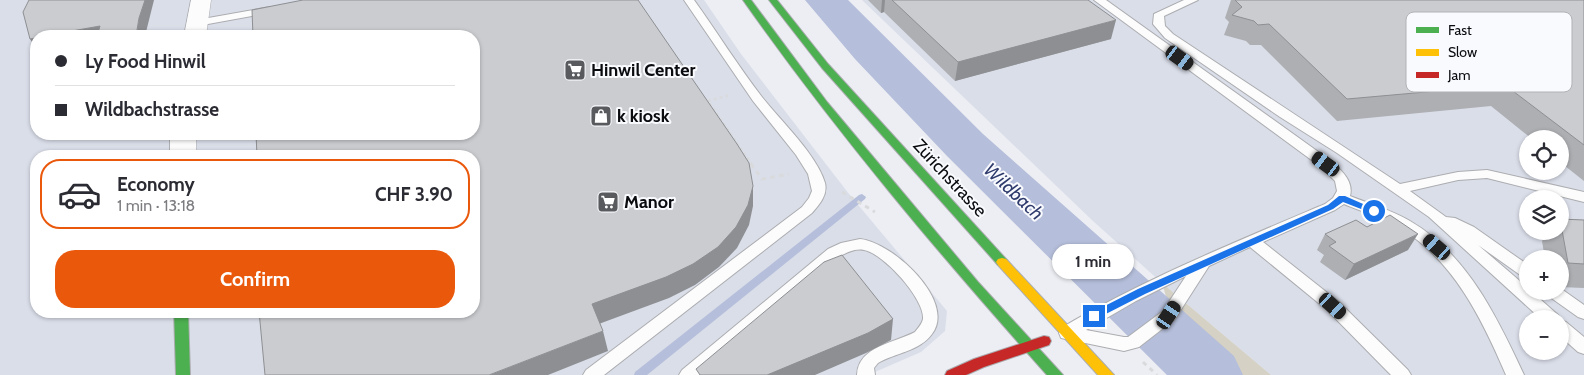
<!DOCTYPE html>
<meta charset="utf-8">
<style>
:root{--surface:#fff;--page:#f2f2f3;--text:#2b2b33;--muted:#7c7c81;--line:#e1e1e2;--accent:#ea580c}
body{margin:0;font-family:Cabin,sans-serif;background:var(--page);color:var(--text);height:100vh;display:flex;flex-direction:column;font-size:19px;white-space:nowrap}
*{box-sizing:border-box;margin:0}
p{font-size:16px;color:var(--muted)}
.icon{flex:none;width:28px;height:28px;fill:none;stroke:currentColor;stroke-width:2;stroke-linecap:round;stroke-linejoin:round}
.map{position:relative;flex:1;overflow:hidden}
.drawer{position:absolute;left:30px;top:150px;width:450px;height:168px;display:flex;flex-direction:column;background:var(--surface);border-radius:20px;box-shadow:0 1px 4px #0004}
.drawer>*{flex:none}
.guide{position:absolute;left:30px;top:30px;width:450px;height:110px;border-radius:20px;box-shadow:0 1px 4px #0004;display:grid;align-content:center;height:110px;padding:0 25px;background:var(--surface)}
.buttons{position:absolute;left:1519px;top:130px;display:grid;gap:10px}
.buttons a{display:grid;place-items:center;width:50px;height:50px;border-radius:50%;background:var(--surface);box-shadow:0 1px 4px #0004;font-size:25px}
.end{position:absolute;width:22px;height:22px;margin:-11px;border:6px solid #1a73e8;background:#fff;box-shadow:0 0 0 2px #fff}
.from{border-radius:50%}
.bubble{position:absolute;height:35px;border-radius:18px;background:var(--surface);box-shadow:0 1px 4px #0004;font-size:16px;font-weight:700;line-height:35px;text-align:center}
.car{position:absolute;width:15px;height:30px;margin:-15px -8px;border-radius:6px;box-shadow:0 0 4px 1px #0007;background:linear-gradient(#222 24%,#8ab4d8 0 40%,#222 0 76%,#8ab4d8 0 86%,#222 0)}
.guide b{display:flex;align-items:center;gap:18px;height:48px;font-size:19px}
.guide b+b{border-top:1px solid var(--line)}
.guide i{width:12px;height:12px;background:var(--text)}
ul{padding:9px 0 0;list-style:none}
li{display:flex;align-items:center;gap:15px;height:70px;margin:0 10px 8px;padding:0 15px;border:2px solid var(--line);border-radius:20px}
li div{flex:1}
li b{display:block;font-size:19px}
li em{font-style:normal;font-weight:700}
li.on{border-color:var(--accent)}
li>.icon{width:45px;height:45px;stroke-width:1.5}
.action{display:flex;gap:10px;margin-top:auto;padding:10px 25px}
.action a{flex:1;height:58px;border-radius:20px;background:var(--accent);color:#fff;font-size:20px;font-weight:700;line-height:58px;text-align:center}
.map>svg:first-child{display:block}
.built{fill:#dadee9;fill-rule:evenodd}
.green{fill:#d5d1c5}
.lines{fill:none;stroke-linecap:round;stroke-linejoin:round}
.stream{fill:#b5beda;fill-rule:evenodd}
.river{fill:#b5beda;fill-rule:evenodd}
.lane-casing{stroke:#acadb0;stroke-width:2}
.street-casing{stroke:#acadb0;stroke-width:1}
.fast-casing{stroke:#acadb0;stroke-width:2}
.slow-casing{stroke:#acadb0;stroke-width:2}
.jam-casing{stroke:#acadb0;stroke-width:2}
.path-far1{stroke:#d9dadc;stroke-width:2.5;stroke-dasharray:3 3;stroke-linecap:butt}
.path{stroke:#d9dadc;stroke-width:3;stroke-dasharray:4.5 4.5;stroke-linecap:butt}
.lane{fill:#fcfcfd;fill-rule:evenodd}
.street{fill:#fcfcfd;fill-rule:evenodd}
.fast{fill:#4caf50;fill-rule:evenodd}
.slow{fill:#ffc107;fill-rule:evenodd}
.jam{fill:#c62828;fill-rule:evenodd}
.wall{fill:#aeafb3}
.shaded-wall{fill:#8d8f92}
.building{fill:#caccd0;stroke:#8d8f92}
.route{fill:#1a73e8}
.labels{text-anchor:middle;stroke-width:4;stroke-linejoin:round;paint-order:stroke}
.poi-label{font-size:18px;font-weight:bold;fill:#0a0b0e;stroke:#f9fafe;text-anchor:start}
.street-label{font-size:18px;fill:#0a0b0e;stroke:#f9fafe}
.water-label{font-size:19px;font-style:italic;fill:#2e3b6c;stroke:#f9fafe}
.key{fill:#f9fafe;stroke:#b1b2b6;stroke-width:1}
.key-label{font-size:14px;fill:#0a0b0e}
</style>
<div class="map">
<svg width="1584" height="375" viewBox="0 0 1584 375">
<rect width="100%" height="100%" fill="#eceef3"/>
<!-- built -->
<g class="built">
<path d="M0,0H704L741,54L849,194L947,311L945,331L921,352L868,375H0ZM36,36H474V134H36ZM36,156H474V311H36Z"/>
<path d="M862,0H1584V375H1271L1162,283L1093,221ZM1528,139H1560V171H1528ZM1528,199H1560V231H1528ZM1528,259H1560V291H1528ZM1528,319H1560V351H1528Z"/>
</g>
<!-- green -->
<path class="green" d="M1162,283L1271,375H1189Z"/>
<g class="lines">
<!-- stream -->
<path class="stream" d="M862,194L866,197L865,199L647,375H634L635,372L859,195Z"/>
<!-- river -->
<path class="river" d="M805,0H848L983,134L1234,356L1243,375H1167L947,156L855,59Z"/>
<!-- lane casing -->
<g class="lane-casing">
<g id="lane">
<path d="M684,0H694C717,32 738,66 762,97C781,121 817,155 825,183C828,195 819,205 812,213L604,375H583L586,370L802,207L809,198L812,191L808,174L796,155L753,101Z"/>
<path d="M1094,0H1106L1331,161C1341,170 1354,181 1350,196C1370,204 1391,210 1410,221C1467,254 1497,317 1524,375H1506C1482,319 1454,261 1400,228C1383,218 1363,212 1344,204L1335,210L1263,242L1339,302L1408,370L1411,375H1391L1327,310L1250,247L1209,266L1175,319L1139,347L1124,351L1061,338L1059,333L1061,328C1145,279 1235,242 1325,204L1333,198L1337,191L1335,181L1321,167ZM1186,276L1163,311L1128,337H1124L1086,330L1136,301Z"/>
<path d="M1184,0H1198L1164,16L1165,26L1173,34L1400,184L1458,172L1487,170L1584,192V202L1487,178L1458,180L1410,191L1446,217L1455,218L1474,227L1528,265V278L1523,277L1478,245L1528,288V291H1531L1558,315L1560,319H1541L1429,217L1337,153L1280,117L1165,38L1153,24L1154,14Z"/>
<path d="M270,7L275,10L274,12L197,26L192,23L197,20Z"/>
<path d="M860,239C892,242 957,301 932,334C920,351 895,353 878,363L874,368L875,375H857C858,346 895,343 915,332C918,328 922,324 923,319C925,299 883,253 864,250C855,248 846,253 838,257L700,375H679L682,370L828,249L841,243Z"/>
<path d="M1560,288L1584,305V319L1578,317L1547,295L1545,291H1560Z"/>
<path d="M1560,320L1566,322L1584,337V354L1578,352L1560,336Z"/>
</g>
</g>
<!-- street casing -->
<g class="street-casing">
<g id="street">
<path d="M191,0H211L206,36H184Z"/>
<rect x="170" y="134" width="26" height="22"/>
</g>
</g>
<!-- fast casing -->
<g class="fast-casing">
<g id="fast">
<path d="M743,0H751L827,102L978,282L1063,375H1047C940,255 836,132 743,0Z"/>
<path d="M769,0H777L828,64L1006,259L1008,262L1006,265H998L822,68Z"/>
<path d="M174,311H188L190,375H176Z"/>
</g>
</g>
<!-- slow casing -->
<g class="slow-casing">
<path id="slow" d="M1002,258L1006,259L1114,375H1098L998,265L996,262L998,259Z"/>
</g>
<!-- jam casing -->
<g class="jam-casing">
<path id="jam" d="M1044,336L1049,337L1051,341L1049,345L984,367L966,375H945L947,371L974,359Z"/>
</g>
<!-- path-far1 -->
<g class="path-far1">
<path d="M708,101L730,95"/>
<path d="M705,102L708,101L752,165"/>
</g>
<!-- path -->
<g class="path">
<path d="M751,164L762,179L789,174"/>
<path d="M842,192L875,212"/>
<path d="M1143,362L1157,375"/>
</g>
<!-- lane -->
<use href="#lane" class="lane"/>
<!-- street -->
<use href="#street" class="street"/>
<!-- fast -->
<use href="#fast" class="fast"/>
<!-- slow -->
<use href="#slow" class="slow"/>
<!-- jam -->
<use href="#jam" class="jam"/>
</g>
<!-- wall -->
<g class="wall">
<path d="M868,0H1088L1111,39L955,81L884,12L881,13Z"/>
<path d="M1231,0H1584V181L1560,162V139H1532L1491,106L1337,121L1261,45H1250L1246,41L1224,35L1229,22L1225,18Z"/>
<path d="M1560,219L1584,220V288L1560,287V259H1545L1542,241L1550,231H1560Z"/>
<path d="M1367,227L1408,250L1345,280L1320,262L1324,255L1317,250L1325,234Z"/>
</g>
<!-- shaded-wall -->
<g class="shaded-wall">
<path d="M145,0H154L145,36H136L139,18Z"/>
<path d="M882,0H885L884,12L881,13Z"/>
<path d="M1116,20L1111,39L955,81L958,62Z"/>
<path d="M100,26L105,36H44Z"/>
<path d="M36,38V48L30,39Z"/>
<path d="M753,186V206L749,225L737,248L719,267L695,285L669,298L596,325L592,304Z"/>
<path d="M1418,234L1408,250L1345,280L1354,264Z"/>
<path d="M893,319L891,340L866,353L815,375H767Z"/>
<path d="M603,331L608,351L548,375H489Z"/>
</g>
<!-- building -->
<g class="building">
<path d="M29,0H145L139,18L136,36H97L100,26L44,36H36V38L30,39L23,12Z"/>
<path d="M303,0H638L737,144L749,163L753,186L748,205L736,227L718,247L693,264L666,277L592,304L603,331L489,375H265L259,311H474V156H257L256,134H474V36H253L252,10Z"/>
<path d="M892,0H1088L1116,20L958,62Z"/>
<path d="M1235,0H1584V145L1505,85L1347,99L1269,24L1258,25L1254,21L1232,15L1242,7Z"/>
<path d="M1390,215L1418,234L1354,264L1329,246L1336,242L1325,234L1356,220L1367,227Z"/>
<path d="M1560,219L1584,220V264L1568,263Z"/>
<path d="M842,255L893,319L868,333L767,375H700L696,369L824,262Z"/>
</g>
<!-- route -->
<path class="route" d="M1339,196H1345L1379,211L1374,214L1343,202L1333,209L1145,294L1098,318L1094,319L1090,316L1091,313L1138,289L1328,205Z"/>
<!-- icons -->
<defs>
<g id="supermarket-square" transform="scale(1.125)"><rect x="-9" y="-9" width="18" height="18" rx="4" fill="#595a5e" stroke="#f9fafe"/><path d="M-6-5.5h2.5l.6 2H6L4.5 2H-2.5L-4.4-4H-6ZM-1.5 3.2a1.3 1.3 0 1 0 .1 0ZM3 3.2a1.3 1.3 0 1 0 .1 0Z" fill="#fff"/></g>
<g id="shop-square" transform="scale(1.125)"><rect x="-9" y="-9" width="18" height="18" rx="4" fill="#595a5e" stroke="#f9fafe"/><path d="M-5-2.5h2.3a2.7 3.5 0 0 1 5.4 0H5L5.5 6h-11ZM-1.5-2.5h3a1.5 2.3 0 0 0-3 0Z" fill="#fff"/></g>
</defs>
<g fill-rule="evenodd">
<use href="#supermarket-square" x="575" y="70"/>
<use href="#shop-square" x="601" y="116"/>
<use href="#supermarket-square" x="608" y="202"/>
</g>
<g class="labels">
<!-- poi labels -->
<g class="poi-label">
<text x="591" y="76">Hinwil Center</text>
<text x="617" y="122">k kiosk</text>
<text x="624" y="208">Manor</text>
</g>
<!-- street labels -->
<g class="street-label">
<text transform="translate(950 178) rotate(47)" y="6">Zürichstrasse</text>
</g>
<!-- water labels -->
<g class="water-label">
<text transform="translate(1014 191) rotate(43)" y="7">Wildbach</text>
</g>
</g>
<!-- legend -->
<rect x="1406" y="12" width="166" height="80" rx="8" class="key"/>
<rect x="1416" y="27" width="23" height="6" fill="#4caf50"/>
<rect x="1416" y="49" width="23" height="7" fill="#ffc107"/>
<rect x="1416" y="72" width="23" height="6" fill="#c62828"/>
<g class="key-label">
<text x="1448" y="35">Fast</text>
<text x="1448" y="57">Slow</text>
<text x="1448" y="80">Jam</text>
</g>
</svg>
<div class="buttons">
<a><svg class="icon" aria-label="locate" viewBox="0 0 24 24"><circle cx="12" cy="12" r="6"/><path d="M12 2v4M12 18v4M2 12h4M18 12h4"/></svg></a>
<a><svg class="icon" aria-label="layers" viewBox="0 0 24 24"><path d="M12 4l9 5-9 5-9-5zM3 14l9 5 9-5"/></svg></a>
<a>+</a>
<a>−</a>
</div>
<i class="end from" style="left:1374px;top:211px"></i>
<i class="end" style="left:1094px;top:316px"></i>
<div class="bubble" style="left:1052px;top:244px;width:82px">1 min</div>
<i class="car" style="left:1180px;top:58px;rotate:126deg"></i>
<i class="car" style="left:1326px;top:164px;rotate:306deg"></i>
<i class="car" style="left:1437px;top:247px;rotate:311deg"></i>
<i class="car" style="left:1333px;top:306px;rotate:132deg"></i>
<i class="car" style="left:1169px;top:315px;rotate:34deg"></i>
<div class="guide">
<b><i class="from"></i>Ly Food Hinwil</b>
<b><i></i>Wildbachstrasse</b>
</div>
<section class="drawer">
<ul>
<li class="on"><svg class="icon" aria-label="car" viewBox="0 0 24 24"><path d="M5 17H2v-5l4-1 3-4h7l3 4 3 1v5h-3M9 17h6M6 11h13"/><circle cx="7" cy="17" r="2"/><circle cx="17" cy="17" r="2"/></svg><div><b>Economy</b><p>1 min · 13:18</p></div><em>CHF 3.90</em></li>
</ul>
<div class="action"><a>Confirm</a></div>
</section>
</div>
